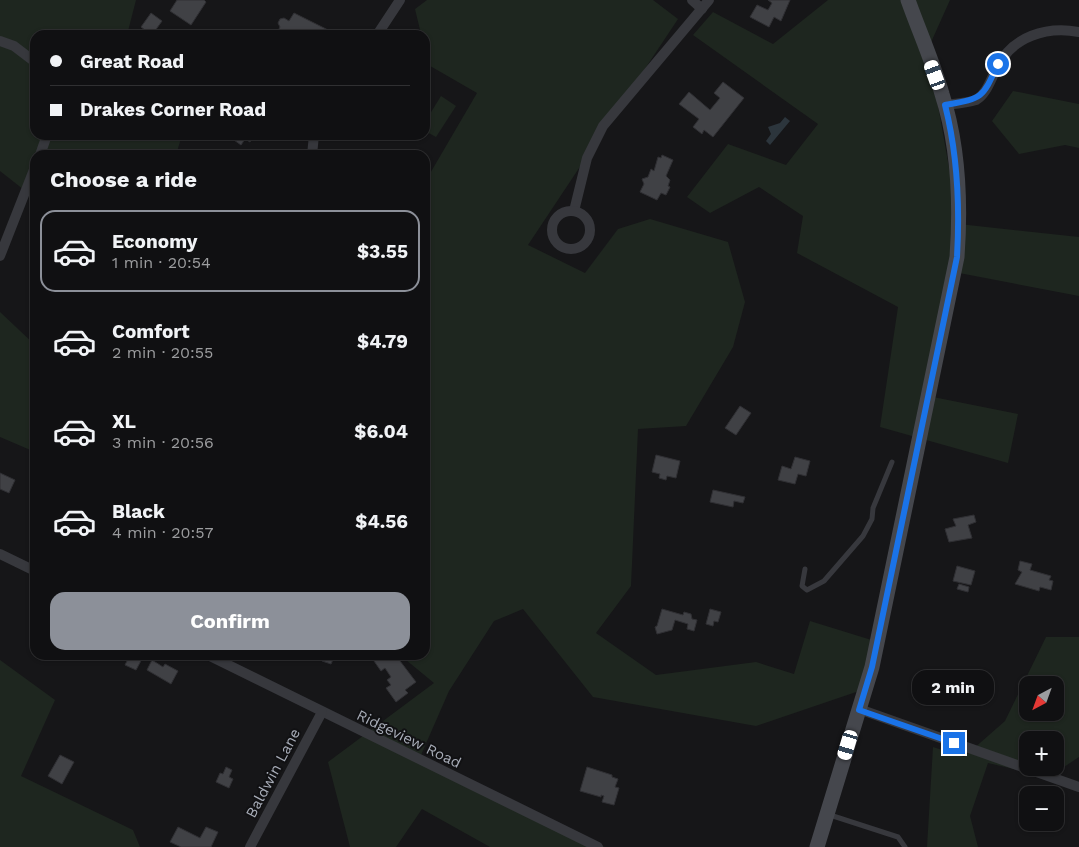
<!DOCTYPE html>
<meta charset="utf-8">
<style>
:root{--surface:#101012;--page:#19191b;--text:#f1f3f6;--muted:#9c9d9f;--line:#303032;--accent:#8c9099}
body{margin:0;font-family:"Work Sans",sans-serif;background:var(--page);color:var(--text);height:100vh;display:flex;flex-direction:column;font-size:19px;white-space:nowrap}
*{box-sizing:border-box;margin:0}
p{font-size:16px;color:var(--muted)}
.icon{flex:none;width:28px;height:28px;fill:none;stroke:currentColor;stroke-width:2;stroke-linecap:round;stroke-linejoin:round}
.map{position:relative;flex:1;overflow:hidden}
.drawer{position:absolute;left:30px;top:150px;width:400px;height:510px;display:flex;flex-direction:column;background:var(--surface);border-radius:15px;box-shadow:0 1px 4px #0004,0 0 0 1px var(--line)}
.drawer>*{flex:none}
.top-card{position:absolute;left:30px;top:30px;width:400px;height:110px;border-radius:15px;box-shadow:0 1px 4px #0004,0 0 0 1px var(--line);display:grid;align-content:center;height:110px;padding:0 20px;background:var(--surface)}
.needle{width:32px;rotate:221deg}
.tools{position:absolute;left:1019px;top:676px;display:grid;gap:10px}
.tools a{display:grid;place-items:center;width:45px;height:45px;border-radius:10px;background:var(--surface);box-shadow:0 1px 4px #0004,0 0 0 1px var(--line);font-size:25px}
.end{position:absolute;width:22px;height:22px;margin:-11px;border:6px solid #1a73e8;background:#fff;box-shadow:0 0 0 2px #fff}
.from{border-radius:50%}
.bubble{position:absolute;height:35px;border-radius:15px;background:var(--surface);box-shadow:0 1px 4px #0004,0 0 0 1px var(--line);font-size:16px;font-weight:700;line-height:35px;text-align:center}
.car{position:absolute;width:15px;height:30px;margin:-15px -8px;border-radius:6px;box-shadow:0 0 4px 1px #0007;background:linear-gradient(#fff 24%,#345 0 40%,#fff 0 76%,#345 0 86%,#fff 0)}
.top-card b{display:flex;align-items:center;gap:18px;height:48px;font-size:19px}
.top-card b+b{border-top:1px solid var(--line)}
.top-card i{width:12px;height:12px;background:var(--text)}
ul{padding:0;list-style:none}
li{display:flex;align-items:center;gap:15px;height:82px;margin:0 10px 8px;padding:0 10px;border:2px solid transparent;border-radius:15px}
li div{flex:1}
li b{display:block;font-size:19px}
li em{font-style:normal;font-weight:700}
li.selected{border-color:var(--accent)}
li>.icon{width:45px;height:45px;stroke-width:1.5}
h2{padding:0 20px;font-size:22px;line-height:60px}
.button{display:flex;gap:10px;margin-top:auto;padding:10px 20px}
.button a{flex:1;height:58px;border-radius:15px;background:var(--accent);color:#fff;font-size:20px;font-weight:700;line-height:58px;text-align:center}
.map>svg:first-child{display:block}
.green{fill:#1e261f;fill-rule:evenodd}
.water{fill:#2c353c}
.building{fill:#404145;stroke:#303034}
.lines{fill:none;stroke-linecap:round;stroke-linejoin:round}
.lane{stroke:#37383d;stroke-width:5}
.street{stroke:#37383d;stroke-width:10}
.secondary{stroke:#45474d;stroke-width:15}
.route{stroke:#1a73e8;stroke-width:6}
.labels{text-anchor:middle;stroke-width:4;stroke-linejoin:round;paint-order:stroke}
.street-label{font-size:15px;fill:#a8adb8;stroke:#111113}
</style>
<div class="map">
<svg width="1079" height="847" viewBox="0 0 1079 847">
<rect width="100%" height="100%" fill="#161618"/>
<!-- green -->
<g class="green">
<path d="M0,0H136L127,35H35V135H182L176,155H35V178L28,193L0,171Z"/>
<path d="M427,0H653L678,19L528,245L585,273L618,229L650,219L728,242L745,302L733,347L686,426L638,429L631,586L596,633L656,675L756,662L794,674L810,621L878,642L862,690L756,726L593,697L523,609L494,621L449,691L421,755L605,847H490L422,809L396,847H350L328,762L434,683L400,655H425V182L477,93L425,63V35H416L421,34L415,9Z"/>
<path d="M828,0H950L928,49L959,224L1079,237V296L954,272L928,396L1018,414L1008,463L880,427L898,307L797,253L803,216L759,187L710,213L687,197L728,144L786,165L818,124L693,35L713,12L773,44Z"/>
<path d="M1013,91L1079,104V148L1065,145L1019,154L992,121Z"/>
<path d="M441,96L456,106L436,137L425,131V122Z"/>
<path d="M0,312L35,345V452L0,437Z"/>
<path d="M1046,637H1079V757L1049,777L988,763L970,816L978,847H927L933,747L964,757L1005,721ZM1028,685H1055V712H1028ZM1028,740H1055V768H1028Z"/>
<path d="M0,660L55,700L21,776L133,830L140,847H0Z"/>
</g>
<!-- water -->
<path class="water" d="M785,117L790,121L770,145L766,141L771,134L768,127L780,123Z"/>
<!-- building -->
<g class="building">
<path d="M177,0H204L206,2L191,25L170,11Z"/>
<path d="M768,0H790L781,21L774,17L769,27L750,17L757,5L768,10L772,3Z"/>
<path d="M151,13L162,21L152,35L141,27Z"/>
<path d="M294,13L328,30L325,35H311L303,30L300,35H276L280,27L278,23L280,19L284,18L289,21Z"/>
<path d="M723,82L744,98L713,137L704,130L702,134L693,127L699,119L679,104L689,92L710,110L720,98L714,93Z"/>
<path d="M227,135H254L250,142L245,139L241,145Z"/>
<path d="M662,155L673,160L666,176L670,180L668,186L670,187L666,195L661,193L657,200L640,192L644,184L642,179L648,177L651,169L654,171L658,157L661,158Z"/>
<path d="M740,406L751,413L736,435L725,428Z"/>
<path d="M656,455L680,461L676,478L667,476L666,480L659,478L660,474L652,472Z"/>
<path d="M795,457L810,461L806,476L798,474L795,484L778,480L782,466L791,469Z"/>
<path d="M0,473L15,480L9,493L0,489Z"/>
<path d="M713,490L745,497L743,503L734,501L733,507L710,502Z"/>
<path d="M974,515L976,522L968,525L972,538L949,542L945,529L956,526L953,519Z"/>
<path d="M1020,561L1032,564L1030,570L1051,576L1049,580L1053,581L1051,590L1040,587L1039,591L1015,584L1022,572L1018,570Z"/>
<path d="M957,566L975,571L971,585L953,581Z"/>
<path d="M959,584L969,587L968,592L957,589Z"/>
<path d="M662,609L683,615L684,612L691,614L692,619L697,620L694,631L687,629L688,624L675,620L672,630L657,634L655,627L657,626Z"/>
<path d="M710,609L721,612L718,622L714,621L713,626L706,624Z"/>
<path d="M130,655L143,657L136,670L125,665Z"/>
<path d="M324,655H335L331,664L322,661Z"/>
<path d="M382,655H386L389,659L395,655H401L403,658L400,661L416,682L405,690L408,693L396,702L386,688L391,685L387,680L391,677L385,668L381,671L374,661Z"/>
<path d="M152,660L163,667L165,664L178,671L171,684L147,670Z"/>
<path d="M60,755L74,762L62,784L48,776Z"/>
<path d="M226,767L232,770L229,777L233,779L229,788L216,782L220,773L223,774Z"/>
<path d="M587,767L612,775V777L618,779L615,787L619,788L614,805L602,802L604,796L601,795V797L580,791Z"/>
<path d="M178,827L200,838L206,827L218,832L211,847H181L170,842Z"/>
</g>
<g class="lines">
<!-- lane -->
<g class="lane">
<path d="M805,569L802,586L807,590L824,581L863,536L872,519L873,508L892,462"/>
<path d="M830,815L898,837L905,847"/>
</g>
<!-- street -->
<g class="street">
<path d="M692,0L702,9"/>
<path d="M377,35L400,0"/>
<path d="M0,41L14,46L35,62"/>
<path d="M945,105C954,104 967,103 976,100C987,94 991,78 997,68C1012,36 1047,26 1079,32"/>
<path d="M40,155L47,135"/>
<path d="M312,155L314,135"/>
<path d="M574,211L587,158L603,126L709,0"/>
<circle cx="571" cy="230" r="19"/>
<path d="M0,256L35,167"/>
<path d="M0,554L35,571"/>
<path d="M208,655L598,847"/>
<path d="M859,709L1079,787"/>
<path d="M250,847L322,712"/>
</g>
<!-- secondary -->
<path class="secondary" d="M817,847L872,667L957,257C961,202 959,147 942,94C933,62 919,31 908,0"/>
</g>
<g class="lines">
<!-- route -->
<path class="route" d="M954,743L859,710L872,667L957,257C960,205 958,156 945,105C983,98 982,99 998,64"/>
</g>
<g class="labels">
<!-- street labels -->
<g class="street-label">
<text transform="translate(409 739) rotate(26)" y="5">Ridgeview Road</text>
<text transform="translate(273 773) rotate(-62)" y="5">Baldwin Lane</text>
</g>
</g>
</svg>
<div class="tools">
<a><svg class="needle" viewBox="-14 -14 28 28"><path d="M0-13l5 13h-10z" fill="#e53935"/><path d="M0 13l5-13h-10z" fill="#9c9d9f"/></svg></a>
<a>+</a>
<a>−</a>
</div>
<i class="end from" style="left:998px;top:64px"></i>
<i class="end" style="left:954px;top:743px"></i>
<div class="bubble" style="left:912px;top:670px;width:82px">2 min</div>
<i class="car" style="left:935px;top:75px;rotate:340deg"></i>
<i class="car" style="left:848px;top:745px;rotate:197deg"></i>
<div class="top-card">
<b><i class="from"></i>Great Road</b>
<b><i></i>Drakes Corner Road</b>
</div>
<section class="drawer">
<h2>Choose a ride</h2>
<ul>
<li class="selected"><svg class="icon" aria-label="car" viewBox="0 0 24 24"><path d="M5 17H2v-5l4-1 3-4h7l3 4 3 1v5h-3M9 17h6M6 11h13"/><circle cx="7" cy="17" r="2"/><circle cx="17" cy="17" r="2"/></svg><div><b>Economy</b><p>1 min · 20:54</p></div><em>$3.55</em></li>
<li><svg class="icon" aria-label="car" viewBox="0 0 24 24"><path d="M5 17H2v-5l4-1 3-4h7l3 4 3 1v5h-3M9 17h6M6 11h13"/><circle cx="7" cy="17" r="2"/><circle cx="17" cy="17" r="2"/></svg><div><b>Comfort</b><p>2 min · 20:55</p></div><em>$4.79</em></li>
<li><svg class="icon" aria-label="car" viewBox="0 0 24 24"><path d="M5 17H2v-5l4-1 3-4h7l3 4 3 1v5h-3M9 17h6M6 11h13"/><circle cx="7" cy="17" r="2"/><circle cx="17" cy="17" r="2"/></svg><div><b>XL</b><p>3 min · 20:56</p></div><em>$6.04</em></li>
<li><svg class="icon" aria-label="car" viewBox="0 0 24 24"><path d="M5 17H2v-5l4-1 3-4h7l3 4 3 1v5h-3M9 17h6M6 11h13"/><circle cx="7" cy="17" r="2"/><circle cx="17" cy="17" r="2"/></svg><div><b>Black</b><p>4 min · 20:57</p></div><em>$4.56</em></li>
</ul>
<div class="button"><a>Confirm</a></div>
</section>
</div>
